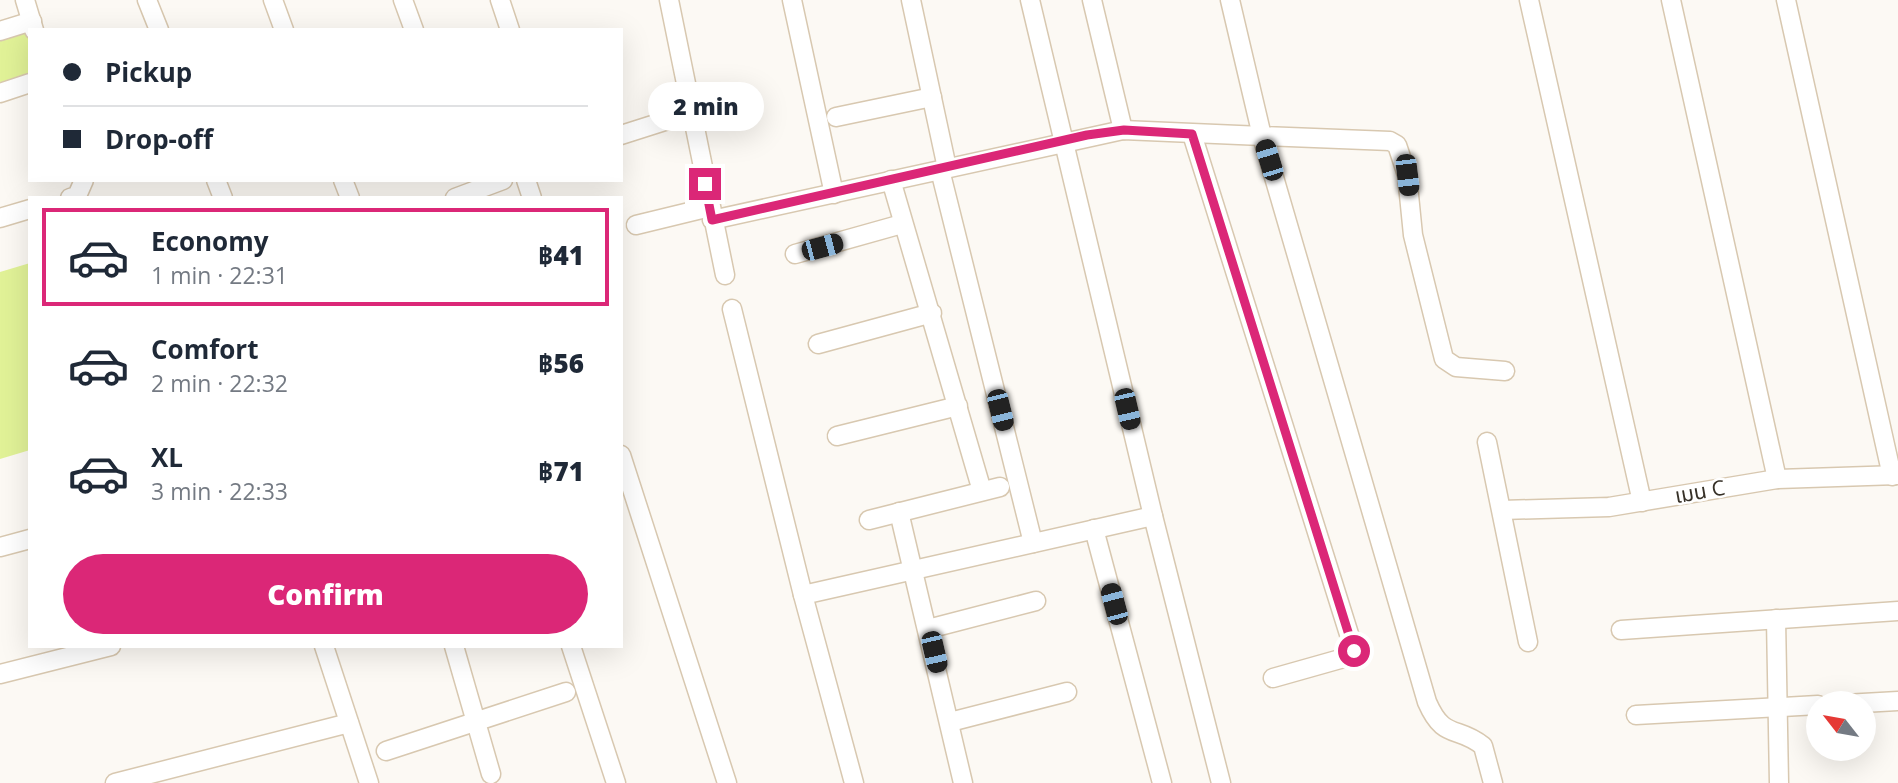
<!DOCTYPE html>
<meta charset="utf-8">
<style>
:root{--surface:#fff;--page:#f2f2f3;--text:#1f2937;--muted:#747a83;--line:#e0e1e3;--accent:#db2777}
body{margin:0;font-family:"Open Sans","Noto Sans Thai",sans-serif;background:var(--page);color:var(--text);height:100vh;display:flex;flex-direction:column;font-size:26px;white-space:nowrap}
*{box-sizing:border-box;margin:0}
p{font-size:23px;color:var(--muted)}
.icon{flex:none;width:38px;height:38px;fill:none;stroke:currentColor;stroke-width:2;stroke-linecap:round;stroke-linejoin:round}
.map{position:relative;flex:1;overflow:hidden}
.details{position:absolute;left:28px;top:196px;width:595px;height:452px;display:flex;flex-direction:column;background:var(--surface);border-radius:0px;box-shadow:0 7px 28px #0002}
.details>*{flex:none}
.hud{position:absolute;left:28px;top:28px;width:595px;height:154px;border-radius:0px;box-shadow:0 7px 28px #0002;display:grid;align-content:center;height:154px;padding:0 35px;background:var(--surface)}
.needle{width:46px;rotate:301deg}
.fabs{position:absolute;left:1806px;top:691px;display:grid;gap:14px}
.fabs a{display:grid;place-items:center;width:70px;height:70px;border-radius:50%;background:var(--surface);box-shadow:0 7px 28px #0002;font-size:35px}
.end{position:absolute;width:32px;height:32px;margin:-16px;border:9px solid #db2777;background:#fff;box-shadow:0 0 0 4px #fff}
.from{border-radius:50%}
.bubble{position:absolute;height:49px;border-radius:24px;background:var(--surface);box-shadow:0 7px 28px #0002;font-size:23px;font-weight:800;line-height:49px;text-align:center}
.car{position:absolute;width:21px;height:42px;margin:-21px -10px;border-radius:9px;box-shadow:0 0 5px 2px #0007;background:linear-gradient(#222 24%,#8ab4d8 0 40%,#222 0 76%,#8ab4d8 0 86%,#222 0)}
.hud b{display:flex;align-items:center;gap:24px;height:66px;font-size:26px}
.hud b+b{border-top:2px solid var(--line)}
.hud i{width:18px;height:18px;background:var(--text)}
ul{padding:12px 0 0;list-style:none}
li{display:flex;align-items:center;gap:21px;height:98px;margin:0 14px 10px;padding:0 21px;border:4px solid transparent;border-radius:0px}
li div{flex:1}
li b{display:block;font-size:26px}
li em{font-style:normal;font-weight:800}
li.active{border-color:var(--accent)}
li>.icon{width:63px;height:63px;stroke-width:1.5}
.action{display:flex;gap:14px;margin-top:auto;padding:14px 35px}
.action a{flex:1;height:80px;border-radius:42px;background:var(--accent);color:#fff;font-size:28px;font-weight:800;line-height:80px;text-align:center}
.map>svg:first-child{display:block}
.green{fill:#e1f297}
.lines{fill:none;stroke-linecap:round;stroke-linejoin:round}
.street-casing{stroke:#d8c8b0;stroke-width:21}
.street{stroke:#fff;stroke-width:18}
.route{stroke:#db2777;stroke-width:9}
.labels{text-anchor:middle;stroke-width:5;stroke-linejoin:round;paint-order:stroke}
.street-label{font-size:21px;fill:#363027;stroke:#fff}
</style>
<div class="map">
<svg width="1898" height="783" viewBox="0 0 1898 783">
<rect width="100%" height="100%" fill="#fcf9f4"/>
<!-- green -->
<g class="green">
<path d="M30,30V78L0,87V37Z"/>
<path d="M30,263V450L0,459V272Z"/>
</g>
<g class="lines">
<!-- street casing -->
<g class="street-casing">
<g id="street">
<path d="M25,0L34,30"/>
<path d="M147,0L159,30"/>
<path d="M273,0L284,30"/>
<path d="M403,0L414,30"/>
<path d="M500,0L510,30"/>
<path d="M669,0L725,275"/>
<path d="M792,0L834,194"/>
<path d="M911,0L947,168"/>
<path d="M1030,0L1153,516L1221,783"/>
<path d="M1092,0L1123,130"/>
<path d="M1230,0L1262,136L1390,141L1397,145L1407,175L1413,235L1444,359L1456,367L1505,371"/>
<path d="M1529,0L1642,502"/>
<path d="M1671,0L1777,479"/>
<path d="M1786,0L1892,476"/>
<path d="M0,31L32,21"/>
<path d="M0,93L30,83"/>
<path d="M836,117L932,97"/>
<path d="M1192,134L1354,650L1351,656L1273,678"/>
<path d="M621,135L690,113"/>
<path d="M940,170L1033,543"/>
<path d="M216,180L223,198"/>
<path d="M343,180L350,198"/>
<path d="M526,180L532,198"/>
<path d="M891,180L982,491"/>
<path d="M70,198L77,196L84,180"/>
<path d="M455,198L503,180"/>
<path d="M0,218L30,209"/>
<path d="M712,220L1123,130L1262,136L1427,702C1444,741 1457,725 1483,746L1493,783"/>
<path d="M636,225L710,207"/>
<path d="M795,254L902,224"/>
<path d="M732,309L803,595L854,783"/>
<path d="M818,344L932,313"/>
<path d="M837,436L958,406"/>
<path d="M1487,442L1528,642"/>
<path d="M621,455L727,783"/>
<path d="M1502,510L1609,507L1777,479L1898,475"/>
<path d="M899,512L963,783"/>
<path d="M869,520L1000,487"/>
<path d="M1094,529L1162,783"/>
<path d="M0,547L30,539"/>
<path d="M803,595L1153,516"/>
<path d="M1776,619L1779,783"/>
<path d="M928,629L1036,601"/>
<path d="M1621,630L1898,611"/>
<path d="M324,646L369,783"/>
<path d="M454,646L491,774"/>
<path d="M571,646L616,783"/>
<path d="M0,674L111,646"/>
<path d="M1845,704L1898,701"/>
<path d="M1636,715L1818,705"/>
<path d="M950,722L1067,692"/>
<path d="M386,751L566,692"/>
<path d="M115,783L349,723"/>
</g>
</g>
<!-- street -->
<use href="#street" class="street"/>
</g>
<g class="lines">
<!-- route -->
<path class="route" d="M705,184L712,220L1087,135L1124,130L1192,134L1354,651"/>
</g>
<g class="labels">
<!-- street labels -->
<g class="street-label">
<text transform="translate(1700 492) rotate(-10)" y="7">เมน C</text>
</g>
</g>
</svg>
<div class="fabs">
<a><svg class="needle" viewBox="-14 -14 28 28"><path d="M0-13l5 13h-10z" fill="#e53935"/><path d="M0 13l5-13h-10z" fill="#747a83"/></svg></a>
</div>
<i class="end from" style="left:1354px;top:651px"></i>
<i class="end" style="left:705px;top:184px"></i>
<div class="bubble" style="left:648px;top:82px;width:116px">2 min</div>
<i class="car" style="left:1269px;top:160px;rotate:343deg"></i>
<i class="car" style="left:1407px;top:175px;rotate:173deg"></i>
<i class="car" style="left:822px;top:247px;rotate:75deg"></i>
<i class="car" style="left:1127px;top:409px;rotate:167deg"></i>
<i class="car" style="left:1000px;top:410px;rotate:166deg"></i>
<i class="car" style="left:1114px;top:604px;rotate:345deg"></i>
<i class="car" style="left:934px;top:652px;rotate:167deg"></i>
<div class="hud">
<b><i class="from"></i>Pickup</b>
<b><i></i>Drop-off</b>
</div>
<section class="details">
<ul>
<li class="active"><svg class="icon" aria-label="car" viewBox="0 0 24 24"><path d="M5 17H2v-5l4-1 3-4h7l3 4 3 1v5h-3M9 17h6M6 11h13"/><circle cx="7" cy="17" r="2"/><circle cx="17" cy="17" r="2"/></svg><div><b>Economy</b><p>1 min · 22:31</p></div><em>฿41</em></li>
<li><svg class="icon" aria-label="car" viewBox="0 0 24 24"><path d="M5 17H2v-5l4-1 3-4h7l3 4 3 1v5h-3M9 17h6M6 11h13"/><circle cx="7" cy="17" r="2"/><circle cx="17" cy="17" r="2"/></svg><div><b>Comfort</b><p>2 min · 22:32</p></div><em>฿56</em></li>
<li><svg class="icon" aria-label="car" viewBox="0 0 24 24"><path d="M5 17H2v-5l4-1 3-4h7l3 4 3 1v5h-3M9 17h6M6 11h13"/><circle cx="7" cy="17" r="2"/><circle cx="17" cy="17" r="2"/></svg><div><b>XL</b><p>3 min · 22:33</p></div><em>฿71</em></li>
</ul>
<div class="action"><a>Confirm</a></div>
</section>
</div>
